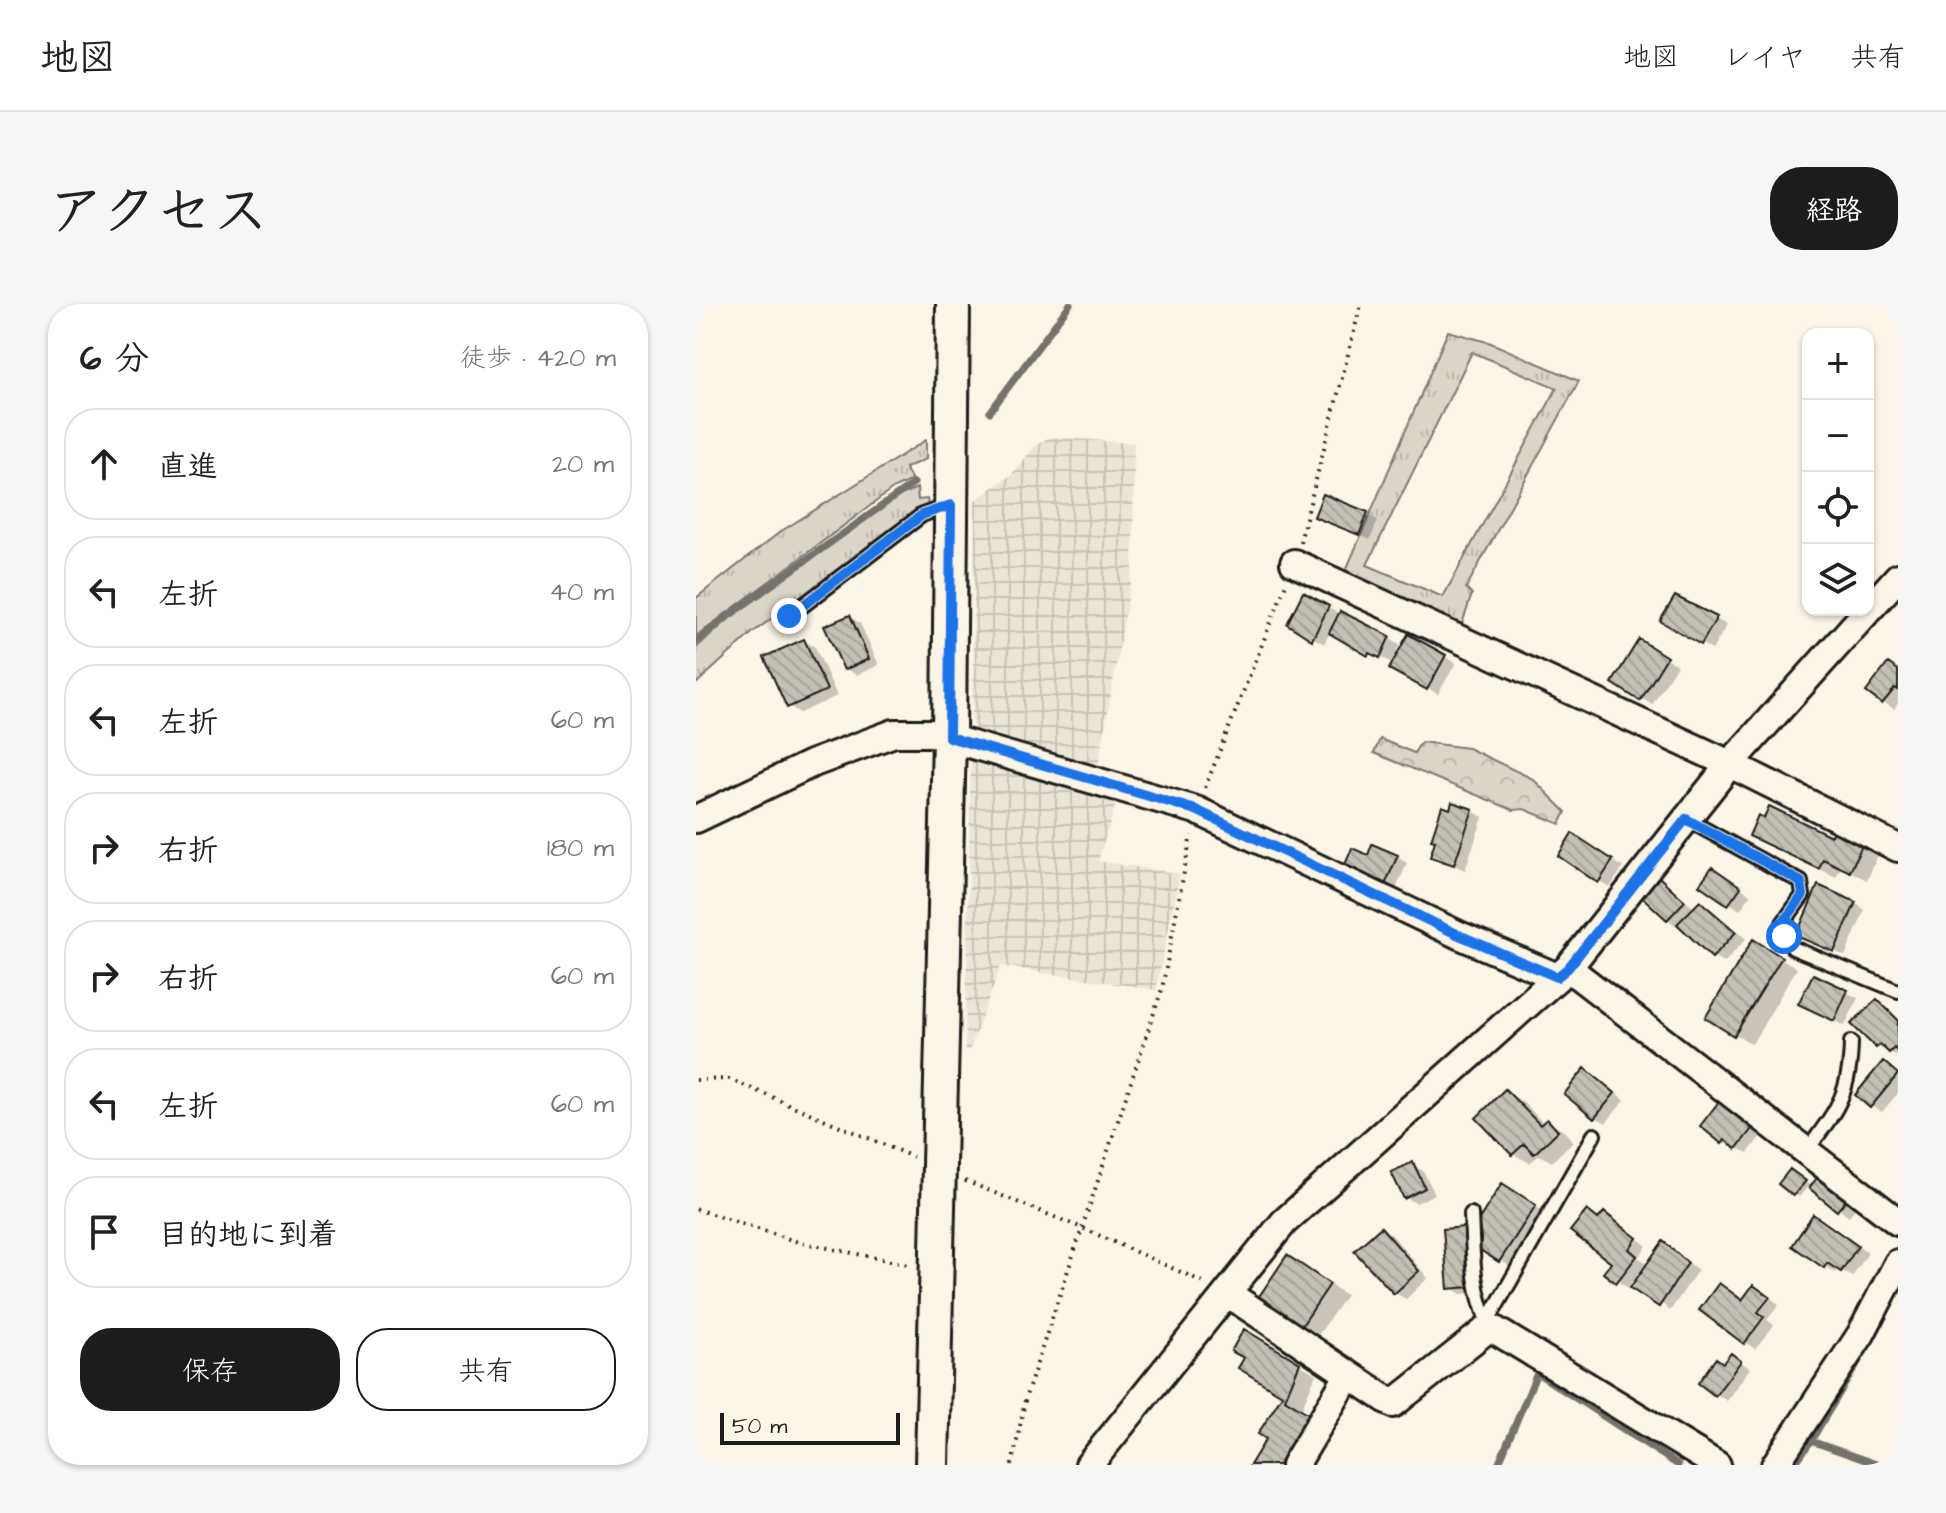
<!DOCTYPE html>
<html lang="ja">
<meta charset="utf-8">
<style>
:root{--surface:#fff;--page:#f6f6f6;--text:#222;--muted:#767676;--line:#e0e0e0;--accent:#1c1c1c}
body{margin:0;font-family:"Architects Daughter","Klee One",sans-serif;background:var(--page);color:var(--text)}
.controls{position:absolute;right:24px;top:24px;display:grid;overflow:hidden;border-radius:16px;box-shadow:0 2px 6px #0004}
.controls button{width:72px;height:72px;display:grid;place-items:center;padding:0;border:0;border-bottom:2px solid var(--line);background:var(--surface);color:var(--text);font:40px sans-serif}
.scale{position:absolute;left:24px;bottom:20px;width:180px;box-sizing:border-box;padding-left:8px;border:4px solid #1c1c1c;border-top:0;font-size:22px;line-height:28px;white-space:nowrap;color:#1c1c1c;-webkit-text-stroke:6px #fcf5e5;paint-order:stroke}
.stop{position:absolute;width:24px;height:24px;margin:-18px;border:6px solid #1a73e8;border-radius:50%;background:#fff}
.stop.end{background:#1a73e8;border-color:#fff;box-shadow:0 2px 8px #0008}
.list{margin:0;padding:0;list-style:none}
h2{display:flex;justify-content:space-between;align-items:center;height:104px;margin:0;padding:0 32px;font-size:34px}
h2 small{font-size:26px;font-weight:400;color:var(--muted)}
.list li{display:grid;grid-template-columns:52px 1fr auto;gap:24px;align-items:center;box-sizing:border-box;height:112px;margin:0 16px 16px;padding:0 16px;border:2px solid var(--line);border-radius:32px}
.list b{display:block;font-size:30px;white-space:nowrap}
.list em{font-size:26px;font-style:normal;color:var(--muted)}
.actions{display:flex;gap:16px;padding:24px 32px}
.actions a{flex:1;padding:18px 0;border:2px solid var(--accent);border-radius:32px;text-align:center;font-size:28px;color:var(--accent)}
.actions .main{background:var(--accent);color:#fff}
.icon{flex:none;width:44px;height:44px;fill:none;stroke:currentColor;stroke-width:2;stroke-linecap:round;stroke-linejoin:round}
.map{position:relative;flex:none;width:1202px;height:1161px;overflow:hidden;border-radius:32px}
header{display:flex;align-items:center;gap:48px;box-sizing:border-box;height:112px;padding:0 40px;background:var(--surface);border-bottom:2px solid var(--line)}
header strong{font-size:38px}
nav{display:flex;gap:44px;margin-inline-start:auto;font-size:28px}
.intro{display:flex;align-items:center;justify-content:space-between;box-sizing:border-box;height:192px;padding:0 48px}
h1{margin:0;font-size:56px}
.button{padding:20px 36px;border-radius:32px;background:var(--accent);color:#fff;font-size:28px;font-weight:700}
main{display:flex;gap:48px;padding:0 48px}
aside{flex:1;background:var(--surface);border-radius:32px;box-shadow:0 2px 6px #0004}
.map>svg:first-child{display:block}
.industrial{fill:url(#industrial-grid)}
.grass{fill:url(#grass-tufts);stroke:#7c7872;stroke-width:2;fill-rule:evenodd}
.forest{fill:url(#forest-crowns);stroke:#7c7872;stroke-width:2}
.shadow{fill:#0003}
.lines{fill:none;stroke-linecap:round;stroke-linejoin:round}
.stream{stroke:#75726c;stroke-width:7}
.building{fill:url(#building-back-hatch);stroke:#1c1c1c;stroke-width:2}
.service-casing{stroke:#1c1c1c;stroke-width:18}
.minor-casing{stroke:#1c1c1c;stroke-width:32}
.tertiary-casing{stroke:#1c1c1c;stroke-width:38}
.path{stroke:#1c1c1c;stroke-width:4;stroke-dasharray:2 6;stroke-linecap:butt}
.service{stroke:#fcf5e5;stroke-width:12}
.minor{stroke:#fcf5e5;stroke-width:26}
.tertiary{stroke:#fcf5e5;stroke-width:32}
.route{stroke:#1a73e8;stroke-width:10}
</style>
<header>
<strong>地図</strong>
<nav><a>地図</a><a>レイヤ</a><a>共有</a></nav>
</header>
<div class="intro"><h1>アクセス</h1><a class="button">経路</a></div>
<main>
<aside>
<h2>6 分<small>徒歩 · 420 m</small></h2>
<ul class="list">
<li><svg class="icon" aria-label="ahead" viewBox="0 0 24 24"><path d="M12 20V5M6 11l6-6 6 6"/></svg><div><b>直進</b></div><em>20 m</em></li>
<li><svg class="icon" aria-label="left" viewBox="0 0 24 24"><path d="M17 20v-9H6M10 6l-5 5 5 5"/></svg><div><b>左折</b></div><em>40 m</em></li>
<li><svg class="icon" aria-label="left" viewBox="0 0 24 24"><path d="M17 20v-9H6M10 6l-5 5 5 5"/></svg><div><b>左折</b></div><em>60 m</em></li>
<li><svg class="icon" aria-label="right" viewBox="0 0 24 24"><path d="M7 20v-9h11M14 6l5 5-5 5"/></svg><div><b>右折</b></div><em>180 m</em></li>
<li><svg class="icon" aria-label="right" viewBox="0 0 24 24"><path d="M7 20v-9h11M14 6l5 5-5 5"/></svg><div><b>右折</b></div><em>60 m</em></li>
<li><svg class="icon" aria-label="left" viewBox="0 0 24 24"><path d="M17 20v-9H6M10 6l-5 5 5 5"/></svg><div><b>左折</b></div><em>60 m</em></li>
<li><svg class="icon" aria-label="arrive" viewBox="0 0 24 24"><path d="M6 21V4h12l-3 4 3 4H6"/></svg><div><b>目的地に到着</b></div></li>
</ul>
<div class="actions"><a class="main">保存</a><a>共有</a></div>
</aside>
<div class="map">
<svg width="1202" height="1161" viewBox="0 0 1202 1161">
<defs>
<pattern id="industrial-grid" width="8" height="8" patternUnits="userSpaceOnUse" patternTransform="scale(2)"><rect width="8" height="8" fill="#ebe5d6"/><path d="M0 4h8M4 0v8" fill="none" stroke="#c9c4b7"/></pattern>
<pattern id="grass-tufts" width="24" height="20" patternUnits="userSpaceOnUse" patternTransform="scale(2)"><rect width="24" height="20" fill="#dbd5c8"/><path d="M3 7l-1-3M5 7V3M7 7l1-3M15 17l-1-3M17 17v-4M19 17l1-3" fill="none" stroke="#bbb6ab"/></pattern>
<pattern id="forest-crowns" width="20" height="18" patternUnits="userSpaceOnUse" patternTransform="scale(2)"><rect width="20" height="18" fill="#dbd5c8"/><path d="M2 6a3 3 0 1 1 6 0M12 15a3 3 0 1 1 6 0" fill="none" stroke="#bbb6ab"/></pattern>
<pattern id="building-back-hatch" width="6" height="6" patternUnits="userSpaceOnUse" patternTransform="scale(2)"><rect width="6" height="6" fill="#c4c0b3"/><path d="M-1 5l2 2M0 0l6 6M5-1l2 2" fill="none" stroke="#a8a499"/></pattern>
</defs>
<rect width="100%" height="100%" fill="#fcf5e5"/>
<filter id="ink" filterUnits="userSpaceOnUse"><feTurbulence type="fractalNoise" baseFrequency=".0125" numOctaves="2"/><feDisplacementMap in="SourceGraphic" scale="16" xChannelSelector="R" yChannelSelector="G"/><feConvolveMatrix kernelMatrix="1 2 1 2 8 2 1 2 1" color-interpolation-filters="sRGB"/></filter>
<g filter="url(#ink)">
<!-- industrial -->
<path class="industrial" d="M354 133 438 139 437 267 401 468 284 436 276 421 279 196 315 171 340 141Z
M275 452 422 493 402 557 484 570 460 686 305 662 274 745 269 746Z"/>
<!-- grass -->
<path class="grass" d="M752 27 795 39 883 77 770 284 776 290 764 326 648 271ZM776 48 861 84 747 293 671 261Z
M230 136V155L209 164 216 176 198 184 0 332V294L84 228Z
M221 184 222 196 231 195 232 201 56 329 0 380V344L33 315 203 192Z"/>
<!-- forest -->
<path class="forest" d="M684 435 718 449 725 438 772 444 837 475 870 508 864 520 828 505 817 506 678 449Z"/>
<!-- shadow -->
<path class="shadow" d="M628 193 682 216 674 236 621 212Z
M979 295 1031 321 1016 346 967 316Z
M632 304 704 340 698 353 701 355 713 332 760 359 742 390 696 364 698 360 685 353 684 356 634 328 628 340 593 319Z
M153 313 164 319 183 361 161 371 150 365Z
M108 337 119 343 141 392 104 409 93 402Z
M944 338 981 361 956 401 919 378Z
M1202 367V399L1198 405 1187 398Z
M776 507 787 513 769 566 737 552 741 537Z
M1136 534 1166 541 1182 551 1171 576 1145 563 1140 573 1072 541Z
M888 538 927 563 914 583 903 577Z
M701 553 711 559 700 585 661 569 673 554Z
M1027 571 1055 591 1044 606 1006 581Z
M964 576 999 605 1005 599 1015 605 1050 635 1028 659 1017 652 972 615Z
M1159 599 1169 606 1149 652 1114 637Z
M1058 638 1101 664 1056 740 1012 714Z
M1118 672 1162 694 1149 722 1115 706Z
M1181 698 1202 714V752L1181 743Z
M1187 759 1202 769V789L1186 808 1175 802Z
M890 766 929 796 910 819 899 813Z
M810 788 827 798 848 820 851 818 868 827 877 837 856 858 843 851 834 859 817 850Z
M1025 797 1068 828 1052 849 1027 838Z
M716 861 727 867 739 890 720 899 709 893Z
M1099 870 1116 883 1126 871 1163 899 1153 912 1113 881 1103 893 1085 880Z
M817 888 850 909 815 963 784 944Z
M904 916 919 917 951 942 942 953 953 961 968 940 1002 966 974 1007 939 975 932 984 910 969 918 959Z
M1128 919 1172 949 1156 973 1142 964 1139 969 1129 962Z
M685 925 696 931 732 974 710 995 699 989Z
M768 925 779 931 784 988 765 990 754 983Z
M608 963 650 991 623 1030 606 1021Z
M1024 981 1047 997 1069 989 1083 1001 1071 1016 1078 1021 1059 1045 1049 1038Z
M548 1028 620 1070 605 1106 557 1161 573 1134 588 1090 550 1054Z
M1035 1052 1054 1064 1031 1097 1020 1090Z"/>
<g class="lines">
<!-- stream -->
<path class="stream" d="M294 108 374 0
M0 338 27 315 218 179
M1115 1137 1173 1040
M802 1161 841 1069 982 1161
M1098 1161 1115 1137 1183 1161"/>
</g>
<!-- building -->
<path class="building" d="M627 190 672 208 663 231 618 213Z
M607 288 633 302 616 336 591 320Z
M979 292 1021 313 1005 341 964 317Z
M644 307 694 332 684 354 673 349 672 352 633 329Z
M154 311 173 355 148 366 128 322Z
M712 330 750 351 731 386 693 365Z
M108 335 131 386 91 404 68 353Z
M943 335 971 353 944 397 916 379Z
M1192 359 1202 366V386L1199 384 1186 400 1170 388Z
M756 498 777 505 758 561 734 553 739 537 735 536 746 502 754 505Z
M1073 502 1135 532 1137 525 1167 539 1154 568 1127 555 1123 565 1053 532 1062 511 1068 514Z
M876 529 917 556 902 579 862 552Z
M676 540 702 551 689 581 648 563 656 544 672 551Z
M1016 563 1045 583 1032 601 1003 581Z
M963 573 989 597 971 616 945 592Z
M1122 581 1160 598 1138 648 1100 632Z
M1004 597 1040 628 1016 654 981 620Z
M1057 635 1086 653 1038 732 1009 714Z
M1117 670 1152 686 1138 717 1102 700Z
M1181 695 1202 716 1201 747 1198 744 1193 749 1184 740 1180 744 1155 720Z
M1187 757 1202 770 1174 804 1159 791Z
M889 764 919 789 898 815 868 790Z
M809 785 844 821 851 815 862 827 838 850 828 840 816 851 780 814Z
M1025 795 1059 821 1040 845 1029 836 1026 840 1004 822Z
M717 858 729 884 708 895 695 868Z
M1094 865 1110 877 1097 892 1082 880Z
M1125 869 1153 892 1141 907 1113 884Z
M806 879 840 901 803 958 781 944 786 938 782 917Z
M891 906 902 915 908 908 941 934 933 945 941 952 920 979 907 969 915 959 874 927Z
M1117 910 1162 942 1145 968 1131 959 1128 964 1096 942Z
M685 923 723 967 698 990 658 947Z
M768 923 774 983 752 985 747 925Z
M967 937 992 959 963 1003 934 984Z
M591 951 634 980 605 1023 562 994Z
M1023 979 1046 996 1057 981 1074 993 1062 1008 1068 1013 1048 1040 1003 1006Z
M548 1025 604 1059 589 1095 618 1113 590 1161H554L570 1135 562 1130 586 1091 542 1064 548 1054 535 1047Z
M1035 1049 1045 1057 1019 1092 1002 1079 1020 1054 1027 1059Z"/>
<g class="lines">
<defs>
<path id="service" d="M93 312 226 211 252 202
M990 515 1105 578 1107 591 1087 619 1088 632 1097 644 1202 687
M1110 848C1140 806 1154 792 1155 738
M775 910C777 949 776 987 794 1023
M794 1023V1013L898 831"/>
<path id="minor" d="M598 259 1034 460 1202 544
M0 515 115 460 198 429H235L500 506 763 631 861 673
M872 664 1202 918
M531 989 697 1100 794 1023 1021 1161
M393 1161 588 918 872 664 1034 460 1202 273
M599 1161 652 1072
M1079 1161 1165 1030 1202 959"/>
<path id="tertiary" d="M236 1161 253 433 257 0"/>
</defs>
<!-- service casing -->
<use href="#service" class="service-casing"/>
<!-- minor casing -->
<use href="#minor" class="minor-casing"/>
<!-- tertiary casing -->
<use href="#tertiary" class="tertiary-casing"/>
<!-- path -->
<path class="path" d="M604 238 665 0
M509 484 590 280
M0 776 33 775 217 853
M269 877 391 926 507 978
M0 905 99 937 214 961
M316 1161 330 1092 466 685 495 531"/>
<!-- service -->
<use href="#service" class="service"/>
<!-- minor -->
<use href="#minor" class="minor"/>
<!-- tertiary -->
<use href="#tertiary" class="tertiary"/>
</g>
</g>
<g class="lines" filter="url(#ink)">
<!-- route -->
<path class="route" d="M93 312 226 211 255 201 253 433 500 506 763 631 861 673 872 664 990 515 1105 578 1107 591 1087 619 1088 632"/>
</g>
</svg>
<div class="controls">
<button>+</button>
<button>−</button>
<button><svg class="icon" aria-label="locate" viewBox="0 0 24 24"><circle cx="12" cy="12" r="6"/><path d="M12 2v4M12 18v4M2 12h4M18 12h4"/></svg></button>
<button><svg class="icon" aria-label="layers" viewBox="0 0 24 24"><path d="M12 4l9 5-9 5-9-5zM3 14l9 5 9-5"/></svg></button>
</div>
<div class="scale">50 m</div>
<div class="stop" style="left:1088px;top:632px"></div>
<div class="stop end" style="left:93px;top:312px"></div>
</div>
</main>
